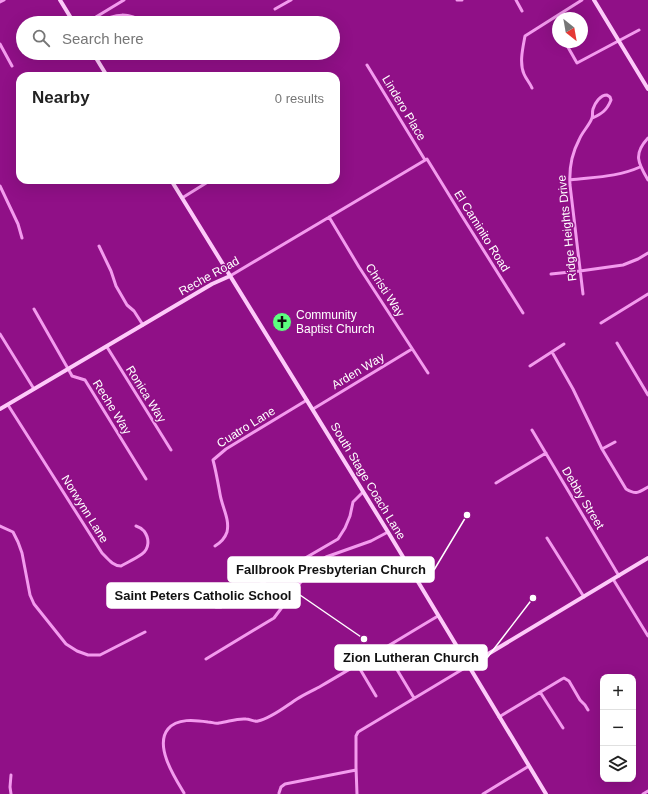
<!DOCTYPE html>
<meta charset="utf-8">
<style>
:root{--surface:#fff;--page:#f2f2f2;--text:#222;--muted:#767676;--line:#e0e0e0}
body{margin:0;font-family:Helvetica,sans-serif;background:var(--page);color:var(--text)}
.controls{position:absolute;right:12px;bottom:12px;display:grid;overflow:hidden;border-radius:8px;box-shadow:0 4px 16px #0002}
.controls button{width:36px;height:36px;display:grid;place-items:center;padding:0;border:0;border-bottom:1px solid var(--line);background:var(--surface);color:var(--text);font:20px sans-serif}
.compass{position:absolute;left:552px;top:12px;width:36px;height:36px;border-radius:50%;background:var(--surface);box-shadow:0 4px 16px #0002;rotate:149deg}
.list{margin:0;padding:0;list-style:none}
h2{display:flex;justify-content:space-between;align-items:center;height:52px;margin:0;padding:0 16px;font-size:17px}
h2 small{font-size:13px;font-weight:400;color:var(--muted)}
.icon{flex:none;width:22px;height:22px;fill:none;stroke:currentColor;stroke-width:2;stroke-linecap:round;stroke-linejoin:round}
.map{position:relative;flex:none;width:648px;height:794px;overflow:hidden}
.search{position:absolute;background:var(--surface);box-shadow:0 4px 16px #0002;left:16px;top:16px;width:324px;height:44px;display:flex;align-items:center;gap:10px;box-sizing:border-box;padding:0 14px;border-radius:22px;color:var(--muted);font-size:15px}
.panel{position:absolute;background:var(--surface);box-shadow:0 4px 16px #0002;left:16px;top:72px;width:324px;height:112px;border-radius:12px}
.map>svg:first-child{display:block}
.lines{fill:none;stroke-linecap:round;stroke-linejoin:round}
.street{stroke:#f39bee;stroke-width:3}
.secondary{stroke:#fdcaf9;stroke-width:4}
.labels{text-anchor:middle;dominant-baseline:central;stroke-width:3;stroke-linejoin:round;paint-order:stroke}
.street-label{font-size:12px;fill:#fff;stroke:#901087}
.poi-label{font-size:12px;fill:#fff;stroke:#901087;text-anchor:start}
.leader{fill:none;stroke:#fff;stroke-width:1.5}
.callout-dot{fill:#fff;stroke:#901087;stroke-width:1.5}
.callout{fill:#fff;stroke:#fff;stroke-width:1.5}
.callout-label{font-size:13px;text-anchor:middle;font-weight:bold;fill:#111}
</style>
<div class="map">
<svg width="648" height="794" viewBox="0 0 648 794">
<rect width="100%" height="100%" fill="#901087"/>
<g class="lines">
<!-- street -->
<path class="street" d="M457 0H462
M516 0 522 11
M0 2 4 0
M275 9 291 0
M86 23 124 0
M98 23C116 13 128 12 145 23
M565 42 577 63 639 30
M0 44 12 66
M367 65 425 160
M532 88C530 83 526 79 524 74 519 63 523 47 525 36L582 0
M648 138C633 154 638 163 648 180
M570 180C594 177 618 177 640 167
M0 186 18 224 22 238
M182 198 211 180
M329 217 359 267 428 373
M99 246 111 271 116 286 127 305 134 311 143 325
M551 274 580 271 623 265 638 259 648 253
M230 276 427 159 462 216 523 313
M583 294 570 185C569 169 572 153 579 140 582 132 589 126 592 118 593 116 592 112 593 109 595 103 600 95 607 95L610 97 611 100C607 110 602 114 592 118
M34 309 71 374 72 376 85 380 146 479
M601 323 648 294
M0 334 34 389
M617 343 648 395
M107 347 171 450
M552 352 573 389 602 449 626 489C636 495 638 493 648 487
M530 366 564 344
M8 405 102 553C108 559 113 566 121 566 128 562 135 559 142 554 149 549 150 539 144 531 142 529 139 527 136 526
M313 409 412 349
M532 430 619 576
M602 449 615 442
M496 483 546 453
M0 526 13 532 18 542 22 553 30 595 34 604 66 644 77 651 88 655H100L145 632
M547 538 584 597
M215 546C220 543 225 538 227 532 230 519 222 507 220 494 218 483 216 471 213 460L226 449 307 400
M613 579 648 636
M216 607H221L338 539 345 528 350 516 353 502 363 492
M384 648 414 698
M206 659 274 618 292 594 308 572 317 562 326 557 371 541 388 532
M357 664 376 696
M540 692 563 728
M499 717 562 679 564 678 569 681 580 700 585 705 588 710
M184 793C175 778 154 746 168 729 177 718 195 720 208 722 212 722 215 724 219 723 228 722 237 718 246 719 250 719 254 722 258 721 272 718 286 706 297 699 305 694 314 690 321 686 361 663 399 639 438 616
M279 793 281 787 285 784 356 770
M11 794 10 787 11 775
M357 794 356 767V736L358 732 468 666
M483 794 529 766
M643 794 648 791"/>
<!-- secondary -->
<path class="secondary" d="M60 0 74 23
M594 0 648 89
M93 53 107 76
M171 180 388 532 546 794
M0 409 212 284 230 276
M468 666 648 558"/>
</g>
<!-- icons -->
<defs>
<symbol id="church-disc" viewBox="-11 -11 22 22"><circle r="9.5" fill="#5cff7f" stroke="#901087"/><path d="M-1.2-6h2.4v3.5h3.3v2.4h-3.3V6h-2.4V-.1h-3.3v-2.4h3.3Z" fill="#111"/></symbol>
</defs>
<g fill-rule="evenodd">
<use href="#church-disc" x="271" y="311" width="22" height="22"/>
</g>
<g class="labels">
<!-- street labels -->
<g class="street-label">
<text transform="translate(404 108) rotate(59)">Lindero Place</text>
<text transform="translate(567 228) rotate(-96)">Ridge Heights Drive</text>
<text transform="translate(482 231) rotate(58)">El Caminito Road</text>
<text transform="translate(209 276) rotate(-29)">Reche Road</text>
<text transform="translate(385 290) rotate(57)">Christi Way</text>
<text transform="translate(358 371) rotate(-31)">Arden Way</text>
<text transform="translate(146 394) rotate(58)">Ronica Way</text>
<text transform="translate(112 407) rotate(58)">Reche Way</text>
<text transform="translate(246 427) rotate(-32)">Cuatro Lane</text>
<text transform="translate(368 481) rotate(59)">South Stage Coach Lane</text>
<text transform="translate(583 498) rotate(59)">Debby Street</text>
<text transform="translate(85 509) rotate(58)">Norwynn Lane</text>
</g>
<!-- poi labels -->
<g class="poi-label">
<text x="296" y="315">Community<tspan x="296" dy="14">Baptist Church</tspan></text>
</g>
</g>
<!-- callouts -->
<path class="leader" d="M467 515L434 570M364 639L300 595M533 598L487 658"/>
<g class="callout-dot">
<circle cx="467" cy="515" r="4"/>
<circle cx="364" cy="639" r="4"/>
<circle cx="533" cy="598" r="4"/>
</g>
<g class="callout">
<rect x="228" y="557" width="206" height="25" rx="4"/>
<rect x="107" y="583" width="193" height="25" rx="4"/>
<rect x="335" y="645" width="152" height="25" rx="4"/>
</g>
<g class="callout-label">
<text x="331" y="574">Fallbrook Presbyterian Church</text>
<text x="203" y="600">Saint Peters Catholic School</text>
<text x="411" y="662">Zion Lutheran Church</text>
</g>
</svg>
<div class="controls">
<button>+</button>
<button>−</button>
<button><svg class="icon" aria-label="layers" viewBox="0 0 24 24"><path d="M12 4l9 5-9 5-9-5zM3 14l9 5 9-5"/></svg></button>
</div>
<svg class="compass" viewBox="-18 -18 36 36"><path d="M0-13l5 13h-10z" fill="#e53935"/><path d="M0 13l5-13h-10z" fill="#767676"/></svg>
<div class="search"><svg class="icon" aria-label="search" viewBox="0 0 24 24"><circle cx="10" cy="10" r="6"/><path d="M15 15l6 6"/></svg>Search here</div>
<section class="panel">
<h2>Nearby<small>0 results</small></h2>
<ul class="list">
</ul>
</section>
</div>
